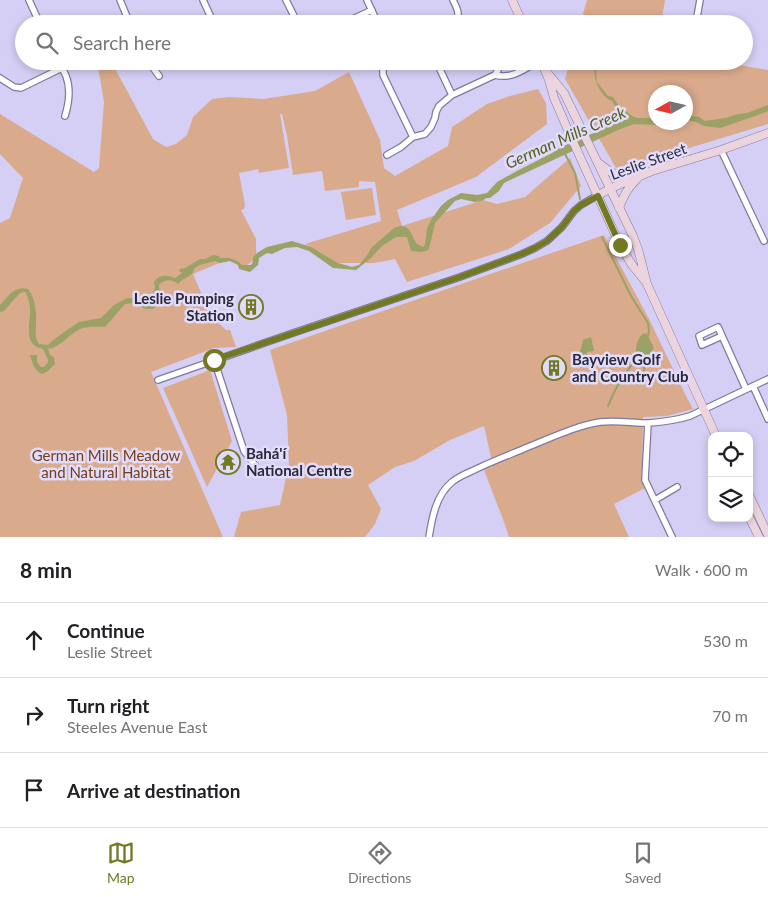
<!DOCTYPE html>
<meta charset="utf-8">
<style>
:root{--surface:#fff;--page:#f6f6f6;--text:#202124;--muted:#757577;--line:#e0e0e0;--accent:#727922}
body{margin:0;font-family:Lato,sans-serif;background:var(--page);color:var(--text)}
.controls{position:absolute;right:15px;bottom:15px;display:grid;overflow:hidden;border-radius:10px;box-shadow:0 2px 8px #0003}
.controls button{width:45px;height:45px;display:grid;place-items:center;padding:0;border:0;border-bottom:1px solid var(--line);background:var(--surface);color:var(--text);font:25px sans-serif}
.compass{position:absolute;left:648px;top:85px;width:45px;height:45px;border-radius:50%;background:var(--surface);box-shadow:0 2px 8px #0003;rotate:262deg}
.stop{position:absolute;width:15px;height:15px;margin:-11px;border:4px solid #727922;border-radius:50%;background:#fff}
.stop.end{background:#727922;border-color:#fff;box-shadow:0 1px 5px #0008}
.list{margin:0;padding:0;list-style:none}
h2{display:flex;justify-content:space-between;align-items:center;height:65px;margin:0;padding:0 20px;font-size:21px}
h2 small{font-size:16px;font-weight:400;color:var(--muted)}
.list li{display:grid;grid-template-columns:32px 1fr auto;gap:15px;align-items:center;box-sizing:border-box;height:75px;padding:0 20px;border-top:1px solid var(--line)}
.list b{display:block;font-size:19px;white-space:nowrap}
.list p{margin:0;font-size:16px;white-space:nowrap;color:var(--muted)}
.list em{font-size:16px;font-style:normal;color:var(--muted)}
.icon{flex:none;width:28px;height:28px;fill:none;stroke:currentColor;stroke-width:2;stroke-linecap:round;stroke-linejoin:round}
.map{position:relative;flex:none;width:768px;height:537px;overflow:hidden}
.search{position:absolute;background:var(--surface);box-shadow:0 2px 8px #0003;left:15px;right:15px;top:15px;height:55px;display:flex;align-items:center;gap:12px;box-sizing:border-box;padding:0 18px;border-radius:28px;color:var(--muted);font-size:19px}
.sheet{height:290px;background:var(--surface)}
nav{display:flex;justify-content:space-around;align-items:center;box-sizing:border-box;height:70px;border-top:1px solid var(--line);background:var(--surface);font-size:14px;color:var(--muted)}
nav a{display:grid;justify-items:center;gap:2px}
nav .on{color:var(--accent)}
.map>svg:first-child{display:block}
.green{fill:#daaa8c;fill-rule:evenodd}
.water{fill:#9ca265}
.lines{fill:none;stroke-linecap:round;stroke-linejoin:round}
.stream{stroke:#9ca265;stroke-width:2}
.minor-casing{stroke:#817a9e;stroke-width:8}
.secondary-casing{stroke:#817a9e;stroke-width:9}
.minor{stroke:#fff;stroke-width:5.5}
.secondary{stroke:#ecd4de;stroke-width:8}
.route{stroke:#727922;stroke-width:6}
.labels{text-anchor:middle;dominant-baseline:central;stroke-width:5;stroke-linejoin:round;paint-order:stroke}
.street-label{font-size:15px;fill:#2b2837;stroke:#e1dcfc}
.poi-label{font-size:15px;font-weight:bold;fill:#2b2837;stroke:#e1dcfc;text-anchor:start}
.park-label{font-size:15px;fill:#733e16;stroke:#e1dcfc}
.water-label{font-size:16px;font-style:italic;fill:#585d17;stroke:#e1dcfc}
</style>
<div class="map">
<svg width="768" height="537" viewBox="0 0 768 537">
<rect width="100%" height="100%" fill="#d5cef5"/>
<!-- green -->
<path class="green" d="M587 0H665L662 17 663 24H580Z
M97 61H111L153 139 166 147 176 144 187 135 193 117 212 99 229 97 264 99 315 91 349 72 380 140 384 168 395 176 448 146 452 127 487 104 510 96 538 89 546 103 547 124 476 177 397 210 402 226 483 200 497 204 525 197 570 158 581 186 550 223 509 249 407 282 395 259 374 263H338L305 244 381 221 375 182 359 181V187L325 191 322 171 293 175 287 136 282 114H280L289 168 259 173 258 169 239 173 245 205 244 209 241 210 256 239V259L244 267 229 259 193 274 211 316 226 330H230L236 347 214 348 151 372 223 537H0V223L10 218 23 178 0 154V114L94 172 99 168 104 102Z
M570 61H715L768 70V124L689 148 616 168 565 79ZM656 92H686V122H656Z
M372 188 376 215 346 220 341 192Z
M604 235 649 319 685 394 693 409 667 416 643 417 642 479 645 488 614 504 629 537H509L504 522 484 470 493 466 484 426 450 440 414 461 395 467 368 485 381 509 375 524 365 537H234L241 512 280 505 289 464 287 415 270 350Z
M210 370 232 441 207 487 163 388Z"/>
<!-- water -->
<path class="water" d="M595 61H599L596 70 597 82 608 96 613 97 619 106 632 116 637 118H655L656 122 670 123 659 125 634 124 618 130 508 181 504 183 499 191 490 198H487L481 201 475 202 461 199 455 201 435 223 429 249C424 253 417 252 411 251L407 237H396L382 246 371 258 356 270 333 268 309 251 297 247 285 248 272 254 267 253 259 258 258 265 250 272 239 269 238 265 230 261 220 263 215 261 200 265 195 268 192 274 181 281 178 284C172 279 165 279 159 285 160 294 161 302 153 309H145L135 303 125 304 105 327C98 327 88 326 80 329 69 334 61 347 48 349L50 355 54 357 55 364 48 371 42 374C33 370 33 363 30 355H37V362L41 367H44L48 362V360L43 349C22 345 31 324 30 309 30 304 28 298 26 293L24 292 20 293 4 311 0 312V305C8 296 15 285 28 289 35 297 37 313 36 324 36 333 34 336 39 344L48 345 52 341 64 332 79 322 101 318 114 305 127 298 151 299 155 287 154 282C160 274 166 275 175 278L182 273 179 271 180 269 185 268 200 259H205L213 255 219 256 220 258C229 258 236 258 242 265H251L253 262V257L257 253 267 247 292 241 311 247 338 263 352 267 359 265 368 254 371 248 394 228C410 221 410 234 417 244L423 247 425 244 427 229 431 220 441 206 448 200 461 193 477 195 487 193 497 182 515 172 552 153 563 146 627 119 617 109 612 101C598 95 592 76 595 61Z
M768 105V111L758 115 720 128 704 126 696 122 686 120V115L699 117 705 121 725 118 738 114 747 113Z
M644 333 647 334 654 348C649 355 645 360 636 360 636 351 635 339 644 333Z
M591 337 594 351 587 352 585 366 577 364 583 340Z"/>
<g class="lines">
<!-- stream -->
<path class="stream" d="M565 154 575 173 580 199
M602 237 631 296 648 323 649 331 648 336
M645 358 644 367 645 382
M608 406C616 387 622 376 636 360"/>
<defs>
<path id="minor" d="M29 0 40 24
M120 0 130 24
M203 0 214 24
M286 0 298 24
M367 0 378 24
M697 17 700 0
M342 24 372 10
M451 24C462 15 458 11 453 0
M58 61C61 66 64 71 66 76 71 89 69 103 65 116
M148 61 159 76
M387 61 383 67V75L413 137
M436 61 452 95
M495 61 498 70 495 75
M0 78 14 87 21 88 62 68
M721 150 764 241
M387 155 401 147 413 137 425 134 431 127 435 118 436 112 439 106 452 95 495 75C514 80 525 67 541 61
M722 336 702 345 699 336 718 327 746 389
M214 360 244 451 255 465
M158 380 296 332 460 277 522 254 535 248 547 241 562 227 574 211 581 205 598 195
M753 386 768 419
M648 423 645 480 672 537
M655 500 677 487
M429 537C432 518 436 495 452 482 458 477 465 474 472 471 490 462 509 455 528 447 551 438 575 426 600 422 617 420 632 423 649 423 663 422 677 420 690 416L768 379"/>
<path id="secondary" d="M512 0 523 24
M541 61 549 80 554 98 571 137 620 245 632 265 646 282
M546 71 564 93 633 236 638 249 647 284 716 436
M600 164C615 177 619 175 638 176
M598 195 618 185 652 171 721 150 768 133
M619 208C624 195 627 189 637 179
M749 495 768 535
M749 517 759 537"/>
</defs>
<!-- minor casing -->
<use href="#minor" class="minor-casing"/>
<!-- secondary casing -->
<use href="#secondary" class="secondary-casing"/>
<!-- minor -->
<use href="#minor" class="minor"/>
<!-- secondary -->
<use href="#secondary" class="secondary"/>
</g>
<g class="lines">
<!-- route -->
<path class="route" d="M214 360 460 277 522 254 535 248 547 241 562 227 574 211 581 205 598 196 620 245"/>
</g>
<!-- icons -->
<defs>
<symbol id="building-ring" viewBox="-11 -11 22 22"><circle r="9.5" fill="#e1dcfc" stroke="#727922" stroke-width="1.5"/><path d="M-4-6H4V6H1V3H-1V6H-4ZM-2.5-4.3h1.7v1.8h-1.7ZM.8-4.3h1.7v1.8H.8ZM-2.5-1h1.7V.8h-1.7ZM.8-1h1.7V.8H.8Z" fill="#727922"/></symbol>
<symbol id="temple-ring" viewBox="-11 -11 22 22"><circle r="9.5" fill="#e1dcfc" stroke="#727922" stroke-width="1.5"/><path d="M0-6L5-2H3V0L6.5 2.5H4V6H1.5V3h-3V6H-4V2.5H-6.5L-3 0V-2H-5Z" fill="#727922"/></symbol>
</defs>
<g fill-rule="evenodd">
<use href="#building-ring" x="237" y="293" width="28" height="28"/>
<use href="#building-ring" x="540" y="354" width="28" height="28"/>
<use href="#temple-ring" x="214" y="448" width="28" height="28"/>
</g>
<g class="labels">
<!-- street labels -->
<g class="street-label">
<text transform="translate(648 161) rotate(-20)">Leslie Street</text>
</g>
<!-- poi labels -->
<g class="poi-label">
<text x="234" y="298" text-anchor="end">Leslie Pumping<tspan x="234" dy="17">Station</tspan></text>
<text x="572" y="359">Bayview Golf<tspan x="572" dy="17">and Country Club</tspan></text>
<text x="246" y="453">Bahá'í<tspan x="246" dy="17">National Centre</tspan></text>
</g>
<!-- park labels -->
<g class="park-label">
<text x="106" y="455">German Mills Meadow<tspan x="106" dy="17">and Natural Habitat</tspan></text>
</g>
<!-- water labels -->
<g class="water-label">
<text transform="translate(565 137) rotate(-24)">German Mills Creek</text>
</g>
</g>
</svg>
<div class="controls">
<button><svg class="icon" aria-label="locate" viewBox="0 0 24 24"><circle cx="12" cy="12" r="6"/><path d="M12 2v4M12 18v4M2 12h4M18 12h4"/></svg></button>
<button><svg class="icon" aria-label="layers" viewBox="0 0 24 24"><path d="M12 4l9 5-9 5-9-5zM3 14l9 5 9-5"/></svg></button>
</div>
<svg class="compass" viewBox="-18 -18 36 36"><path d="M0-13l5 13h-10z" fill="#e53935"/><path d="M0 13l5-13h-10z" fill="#757577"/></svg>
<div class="stop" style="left:214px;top:360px"></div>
<div class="stop end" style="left:620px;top:245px"></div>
<div class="search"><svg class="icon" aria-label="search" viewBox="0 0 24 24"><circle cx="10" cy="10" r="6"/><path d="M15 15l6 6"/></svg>Search here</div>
</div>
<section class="sheet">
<h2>8 min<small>Walk · 600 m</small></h2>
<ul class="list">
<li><svg class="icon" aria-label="ahead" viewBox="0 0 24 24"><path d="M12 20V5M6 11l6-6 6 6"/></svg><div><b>Continue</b><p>Leslie Street</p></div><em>530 m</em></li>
<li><svg class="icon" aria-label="right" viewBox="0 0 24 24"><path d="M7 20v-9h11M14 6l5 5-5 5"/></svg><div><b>Turn right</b><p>Steeles Avenue East</p></div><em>70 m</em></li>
<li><svg class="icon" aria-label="arrive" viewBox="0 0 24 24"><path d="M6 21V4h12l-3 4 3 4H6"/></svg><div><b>Arrive at destination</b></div></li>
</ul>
</section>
<nav>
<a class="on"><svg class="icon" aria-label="map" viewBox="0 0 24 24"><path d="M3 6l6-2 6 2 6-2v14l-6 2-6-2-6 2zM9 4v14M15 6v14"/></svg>Map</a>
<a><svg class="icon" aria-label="directions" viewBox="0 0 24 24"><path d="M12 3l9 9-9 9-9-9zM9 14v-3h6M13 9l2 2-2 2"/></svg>Directions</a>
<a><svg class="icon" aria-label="saved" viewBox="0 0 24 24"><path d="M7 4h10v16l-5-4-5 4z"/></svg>Saved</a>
</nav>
